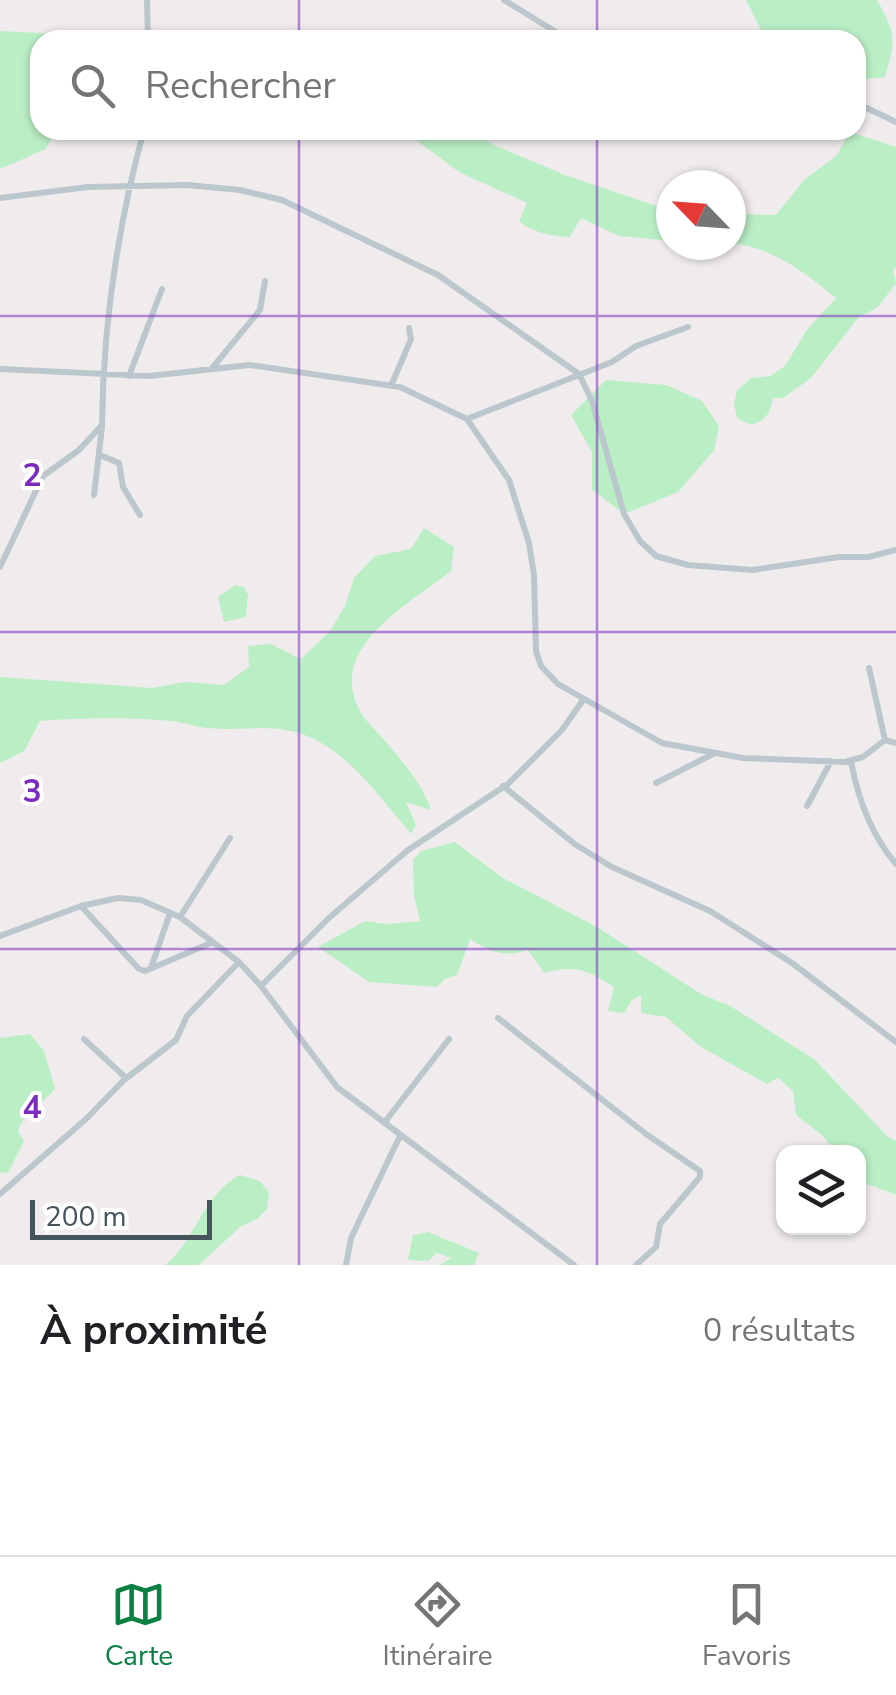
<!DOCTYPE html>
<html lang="fr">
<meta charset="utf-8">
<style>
:root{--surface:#fff;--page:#f2f2f2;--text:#202124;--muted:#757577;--line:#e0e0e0;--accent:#0b8043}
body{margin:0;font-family:"Nunito Sans",sans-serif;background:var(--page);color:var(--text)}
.controls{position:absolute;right:30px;bottom:30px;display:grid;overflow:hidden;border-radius:20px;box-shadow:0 2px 8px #0004}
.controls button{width:90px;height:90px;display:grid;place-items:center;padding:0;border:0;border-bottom:2px solid var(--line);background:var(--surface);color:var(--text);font:50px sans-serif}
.compass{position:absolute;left:656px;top:170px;width:90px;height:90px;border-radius:50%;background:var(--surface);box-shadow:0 2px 8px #0004;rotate:295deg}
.scale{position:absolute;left:30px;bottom:25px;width:182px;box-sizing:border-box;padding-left:10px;border:5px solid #45545a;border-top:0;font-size:28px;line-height:35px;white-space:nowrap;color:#45545a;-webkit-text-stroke:8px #fff;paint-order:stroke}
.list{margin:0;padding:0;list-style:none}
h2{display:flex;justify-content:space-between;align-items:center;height:130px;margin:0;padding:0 40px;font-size:42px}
h2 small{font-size:32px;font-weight:400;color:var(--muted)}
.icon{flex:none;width:55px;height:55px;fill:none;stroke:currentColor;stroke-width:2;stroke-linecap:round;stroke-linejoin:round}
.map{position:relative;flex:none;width:896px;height:1265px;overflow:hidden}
.search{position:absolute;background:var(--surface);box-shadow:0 2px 8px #0004;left:30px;right:30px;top:30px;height:110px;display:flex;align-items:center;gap:25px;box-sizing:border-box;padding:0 35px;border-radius:30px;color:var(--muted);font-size:38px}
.sheet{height:290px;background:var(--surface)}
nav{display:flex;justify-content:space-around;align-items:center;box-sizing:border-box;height:140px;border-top:2px solid var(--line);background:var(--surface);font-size:28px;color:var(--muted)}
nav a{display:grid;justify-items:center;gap:5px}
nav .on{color:var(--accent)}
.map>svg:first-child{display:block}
.green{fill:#baeec5}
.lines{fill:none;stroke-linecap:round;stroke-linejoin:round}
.minor{stroke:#bbc7cc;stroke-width:6}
.grid{fill:none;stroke:#7b2cbf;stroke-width:2.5;stroke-opacity:0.55}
.grid-label{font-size:32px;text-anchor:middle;font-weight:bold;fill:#7b2cbf;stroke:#fff;stroke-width:8;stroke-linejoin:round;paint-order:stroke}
</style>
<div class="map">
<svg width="896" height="1265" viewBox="0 0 896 1265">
<rect width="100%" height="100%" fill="#f0eced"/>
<!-- green -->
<path class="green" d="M746 0H877C896 34 896 39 885 77L856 80V40H766Z
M0 31 157 39 209 33H267L266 40H40V130H56L46 149 0 169Z
M395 130H469L494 145 565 175 671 211V241L619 236 581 218 570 237C553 236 532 233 519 221L527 203 459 172 408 134Z
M850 132 896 147V266L893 271 896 283 878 307 858 318 811 378 783 398H773C770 414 766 420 751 425L737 418 734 404 737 390 751 378 770 376 785 366 806 331 836 298C804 272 772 247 731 243V214L776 215 804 180 837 155Z
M606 380 666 385 702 401 719 426 714 450 678 492 624 514 592 490V452L571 415Z
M424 528 454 547 451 571C411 603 325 647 360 711 365 721 377 731 384 740 403 762 422 783 431 810L406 802 416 825 411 834C381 799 351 754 307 736 274 722 242 732 208 728 195 727 183 722 171 721 127 717 84 718 40 721L24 751 0 763V677L152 688 185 682 224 685 249 667 248 646 271 644 301 659 330 631 345 606 354 578 375 556 411 549Z
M235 585 244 587 248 595 246 617 224 622 218 597Z
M455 842 503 878 597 927 701 994 730 1006 814 1059 889 1138 896 1141V1195L865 1183 859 1176 858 1152H836L823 1136 796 1115 793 1091 778 1078 767 1084 701 1047 666 1017 641 1013V995L632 1000 624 1013 608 1011 614 987C586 969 576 965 544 973L528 950C504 958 490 952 470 939L457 975 445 979 437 987 369 982 318 947 365 921 386 924 420 921 414 895 413 860 421 851Z
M30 1034 44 1051 55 1089C43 1103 23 1114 18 1131L24 1141 8 1173 0 1172V1038Z
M240 1175 260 1181 269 1193 267 1209 257 1219 240 1227 199 1265H165C197 1239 202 1195 240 1175Z
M428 1232 479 1253 474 1265H440L451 1258 437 1253 428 1261 408 1260 413 1235Z"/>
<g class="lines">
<!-- minor -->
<path class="minor" d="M147 0 148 40
M504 0 569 40
M856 107 867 108 896 122
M0 198 88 187 187 185 240 190 282 200 438 275 579 374 592 401 624 514 640 541 656 556 688 565 752 570 839 557H868L896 550
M213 367 260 310 265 281
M0 369 149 376 250 365 400 387 467 419 509 480 529 543 534 575 536 651 541 666 558 684 662 743 743 758 845 762 863 757 885 740 896 743
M129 376 162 289
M391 386 411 339 409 328
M467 419 612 362 636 346 688 327
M100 455 119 463 123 487 140 515
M94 495 102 427
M0 567 43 476 79 450 102 425C103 326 118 225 144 130
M869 668 885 740
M851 761C858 799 871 835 896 864
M656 783 713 754
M503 786 576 845 612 867 710 911 792 963 896 1042
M807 806 831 761
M81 906 139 969 145 971 213 942
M180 917 230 838
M0 936 81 906 118 898 141 900 180 917 239 962 261 986 337 1087 574 1265
M151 968 170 913
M261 986 330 917 408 850 508 784 562 730 583 700
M498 1018 646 1134 700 1171V1177L660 1224 656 1247 636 1265
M84 1039 126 1078
M384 1123 449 1039
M0 1194 86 1119 124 1080 176 1040 187 1016 239 962
M346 1265 351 1238 400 1136"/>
</g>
<!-- grid -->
<path class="grid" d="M299 0V40M597 0V40M299 130V1265M597 130V1265M0 316H896M0 632H896M0 949H896"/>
<g class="grid-label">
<text x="32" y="486">2</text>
<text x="32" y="802">3</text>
<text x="32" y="1118">4</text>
</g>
</svg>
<div class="controls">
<button><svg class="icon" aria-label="layers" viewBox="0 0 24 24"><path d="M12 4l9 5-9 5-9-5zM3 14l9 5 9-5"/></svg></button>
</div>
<svg class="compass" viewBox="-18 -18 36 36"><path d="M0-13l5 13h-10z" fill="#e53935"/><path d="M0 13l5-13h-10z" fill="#757577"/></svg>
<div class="scale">200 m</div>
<div class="search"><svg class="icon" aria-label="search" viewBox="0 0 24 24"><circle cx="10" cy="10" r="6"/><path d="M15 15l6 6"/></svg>Rechercher</div>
</div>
<section class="sheet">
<h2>À proximité<small>0 résultats</small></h2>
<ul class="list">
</ul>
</section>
<nav>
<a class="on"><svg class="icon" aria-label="map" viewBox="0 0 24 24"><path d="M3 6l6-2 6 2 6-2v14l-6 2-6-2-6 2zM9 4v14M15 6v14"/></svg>Carte</a>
<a><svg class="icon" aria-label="directions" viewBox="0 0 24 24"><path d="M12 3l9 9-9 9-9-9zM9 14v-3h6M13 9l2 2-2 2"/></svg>Itinéraire</a>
<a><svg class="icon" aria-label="saved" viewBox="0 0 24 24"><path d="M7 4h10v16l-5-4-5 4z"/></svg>Favoris</a>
</nav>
